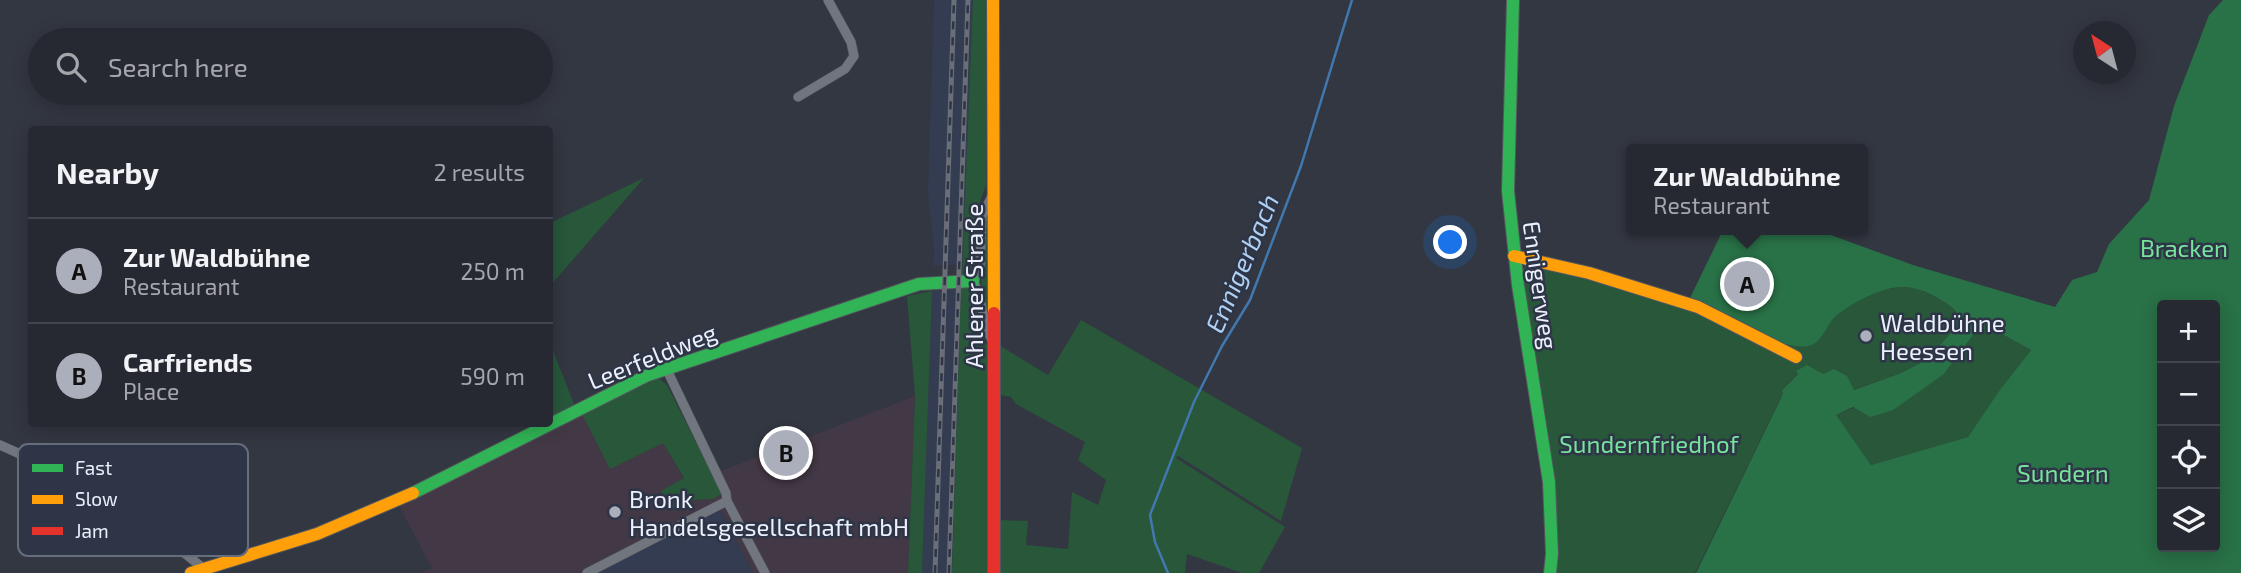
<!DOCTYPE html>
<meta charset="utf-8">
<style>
:root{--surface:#262931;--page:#2e3139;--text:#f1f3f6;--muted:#a4a6ab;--line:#42454d;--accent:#abafbb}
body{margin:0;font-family:"Exo 2",sans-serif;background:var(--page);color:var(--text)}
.controls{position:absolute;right:21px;bottom:21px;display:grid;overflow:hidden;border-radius:7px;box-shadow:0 4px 18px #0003}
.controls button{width:63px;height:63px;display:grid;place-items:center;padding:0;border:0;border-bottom:2px solid var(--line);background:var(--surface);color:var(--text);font:35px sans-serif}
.compass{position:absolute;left:2073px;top:21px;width:63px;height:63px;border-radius:50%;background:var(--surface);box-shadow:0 4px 18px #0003;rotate:324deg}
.you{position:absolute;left:1451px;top:243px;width:24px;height:24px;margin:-18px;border:5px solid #fff;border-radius:50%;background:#1a73e8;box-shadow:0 0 0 10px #1a73e833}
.badge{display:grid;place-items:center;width:46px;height:46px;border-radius:50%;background:var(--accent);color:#111;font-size:23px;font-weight:700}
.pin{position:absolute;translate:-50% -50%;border:4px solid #fff;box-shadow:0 2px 7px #0006}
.popup{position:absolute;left:1626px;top:144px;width:242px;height:91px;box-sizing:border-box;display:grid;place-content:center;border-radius:7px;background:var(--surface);filter:drop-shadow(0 2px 5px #0005);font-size:23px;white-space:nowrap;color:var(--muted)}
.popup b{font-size:26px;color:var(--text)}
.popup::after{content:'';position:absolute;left:50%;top:100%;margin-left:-14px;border:14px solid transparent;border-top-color:var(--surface)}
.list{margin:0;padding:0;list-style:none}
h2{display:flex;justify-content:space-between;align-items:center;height:91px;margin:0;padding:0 28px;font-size:30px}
h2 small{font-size:23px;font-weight:400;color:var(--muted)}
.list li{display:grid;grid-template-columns:46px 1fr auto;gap:21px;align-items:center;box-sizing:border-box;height:105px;padding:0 28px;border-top:2px solid var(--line)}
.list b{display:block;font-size:26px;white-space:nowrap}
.list p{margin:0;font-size:23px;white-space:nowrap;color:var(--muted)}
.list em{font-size:23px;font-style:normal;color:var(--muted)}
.icon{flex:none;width:38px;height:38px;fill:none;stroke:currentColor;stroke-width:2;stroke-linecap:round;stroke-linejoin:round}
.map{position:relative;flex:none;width:2241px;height:573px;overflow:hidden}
.search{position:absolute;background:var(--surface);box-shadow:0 4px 18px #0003;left:28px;top:28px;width:525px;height:77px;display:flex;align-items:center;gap:18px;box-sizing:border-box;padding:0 24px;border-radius:38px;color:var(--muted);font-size:26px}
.panel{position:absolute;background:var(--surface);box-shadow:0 4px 18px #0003;left:28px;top:126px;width:525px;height:301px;border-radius:7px}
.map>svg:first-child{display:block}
.commercial{fill:#433845}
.built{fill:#333c51}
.green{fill:#28573a}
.forest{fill:#297147;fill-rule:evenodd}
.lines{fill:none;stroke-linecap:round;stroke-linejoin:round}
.stream{stroke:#4178af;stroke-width:2.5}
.street-casing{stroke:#52565e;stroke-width:10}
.fast-casing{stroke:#52565e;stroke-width:14}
.slow-casing{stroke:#52565e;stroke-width:14}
.jam-casing{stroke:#52565e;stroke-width:14}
.street{stroke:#71757d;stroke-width:9}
.fast{stroke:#30b455;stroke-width:12}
.slow{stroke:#ff9f0a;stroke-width:12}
.jam{stroke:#e5322d;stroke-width:12}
.rail-casing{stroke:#6a6e76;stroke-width:5}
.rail{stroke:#2d3547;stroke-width:2.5;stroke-dasharray:8;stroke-linecap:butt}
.poi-dot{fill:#abafbb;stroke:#2d3547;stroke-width:2.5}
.labels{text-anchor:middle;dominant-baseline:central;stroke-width:5;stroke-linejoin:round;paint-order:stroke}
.park-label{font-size:24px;fill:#77e39c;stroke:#2d3547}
.street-label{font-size:24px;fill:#ebf0fc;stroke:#2d3547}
.poi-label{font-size:24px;fill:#ebf0fc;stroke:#2d3547;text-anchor:start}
.water-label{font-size:26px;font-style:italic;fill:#b1d0f1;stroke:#2d3547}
.key{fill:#2d3547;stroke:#666d7d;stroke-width:2}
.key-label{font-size:19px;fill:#ebf0fc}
</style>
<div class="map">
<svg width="2241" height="573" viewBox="0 0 2241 573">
<rect width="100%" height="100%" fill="#333741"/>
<!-- commercial -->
<path class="commercial" d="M915 396 908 573H753L719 508 594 573H420L432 568 399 506 582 414 663 442 684 479 675 510 694 500 713 499 722 494 721 471Z"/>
<!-- built -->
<path class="built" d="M934 0H973L963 264 933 266 934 251 928 193Z
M961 288 952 573H922L932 291Z
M719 508 753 573H594Z"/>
<!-- green -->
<path class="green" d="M973 0H987L986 185C984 192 980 199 979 207 977 226 985 268 962 275Z
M644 178 550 286V223Z
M987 209 990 323 982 295 981 278Z
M1528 264 1613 284 1617 275 1690 298 1739 319 1779 341 1819 340C1824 333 1828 324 1834 318 1848 303 1883 287 1903 287 1921 287 1943 300 1956 311L1952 332 1926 360 1901 373 1853 390 1812 370 1798 373 1782 390 1783 394 1778 404 1695 573H1554L1557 523 1555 498 1522 273 1523 269Z
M961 284 968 286 974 296 978 319 989 351 988 573H952Z
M932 291 922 573H908L915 396 907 296Z
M1081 320 1302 448 1281 521 1178 456 1176 458 1285 527 1259 573H1242L1187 554 1185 573H999V520L1028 521 1026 545 1068 549 1072 492 1098 505 1106 480 1078 460 1085 442 1016 404 1011 397 1000 395 999 345 1048 375Z
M1982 323 2031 350 1999 391 1968 437 1871 465 1835 415 1944 374Z
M550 343 574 404 550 417Z
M658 378 667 385 722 494 713 499 694 500 675 510 661 491 684 478 663 443 610 469 582 414Z"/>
<!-- forest -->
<path class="forest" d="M2223 0H2241V573H1696L1783 394 1782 390 1798 374 1796 371 1807 365 1823 374 1834 369 1847 376 1854 390 1901 373 1926 360 1952 332 1956 311C1942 299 1923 288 1904 287 1884 286 1851 303 1836 316 1826 325 1823 343 1808 346 1783 350 1760 330 1739 320 1723 312 1706 305 1690 298L1723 230H1817L1913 265 2055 307 2072 280 2097 272 2109 244 2149 200 2174 106 2209 15ZM2162 305H2215V547H2162ZM1982 323 2031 350 1999 391 1968 437 1871 465 1836 415 1853 407 1870 417 1893 410 1944 374Z"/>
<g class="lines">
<!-- stream -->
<path class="stream" d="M1168 573 1155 542 1150 515 1194 402 1222 346 1250 300 1301 166 1352 0"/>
<defs>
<path id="street" d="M798 97 845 69 854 56 851 42 828 0
M992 340C981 322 984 299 973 281L980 270 982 216 993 194
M666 368 726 493 727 501 765 573
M0 445C77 478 139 515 203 568
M587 573 727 501"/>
<path id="fast" d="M1513 0 1508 191 1518 285 1549 482 1552 554 1550 573
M413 493 648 375 919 284 973 281"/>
<path id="slow" d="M993 0 994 313
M1514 256 1589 273 1698 307 1796 357
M191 573 317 534 413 493"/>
<path id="jam" d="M994 313V573"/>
</defs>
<!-- street casing -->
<use href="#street" class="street-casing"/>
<!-- fast casing -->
<use href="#fast" class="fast-casing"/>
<!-- slow casing -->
<use href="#slow" class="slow-casing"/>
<!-- jam casing -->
<use href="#jam" class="jam-casing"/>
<!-- street -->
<use href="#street" class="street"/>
<!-- fast -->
<use href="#fast" class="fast"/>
<!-- slow -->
<use href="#slow" class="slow"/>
<!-- jam -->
<use href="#jam" class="jam"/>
<defs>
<path id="rail" d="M935 573 954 0
M949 573 968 0"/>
</defs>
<!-- rail casing -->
<use href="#rail" class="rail-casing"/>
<!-- rail -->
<use href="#rail" class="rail"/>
</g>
<!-- markers -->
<g class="poi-dot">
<circle cx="1866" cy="336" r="7"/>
<circle cx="615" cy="512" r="7"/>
</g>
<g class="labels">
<!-- park labels -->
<g class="park-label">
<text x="2184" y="247">Bracken</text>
<text x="1649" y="443">Sundernfriedhof</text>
<text x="2063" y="472">Sundern</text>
</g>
<!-- street labels -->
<g class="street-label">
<text transform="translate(1541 285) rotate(82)">Ennigerweg</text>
<text transform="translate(973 286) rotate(-90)">Ahlener Straße</text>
<text transform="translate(652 356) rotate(-22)">Leerfeldweg</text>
</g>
<!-- poi labels -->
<g class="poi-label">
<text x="1880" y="322">Waldbühne<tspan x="1880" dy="28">Heessen</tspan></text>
<text x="629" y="498">Bronk<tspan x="629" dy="28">Handelsgesellschaft mbH</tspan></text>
</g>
<!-- water labels -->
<g class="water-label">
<text transform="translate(1241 263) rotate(-67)">Ennigerbach</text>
</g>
</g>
<!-- legend -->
<rect x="18" y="444" width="230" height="112" rx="10" class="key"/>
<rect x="32" y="464" width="31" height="8" fill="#30b455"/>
<rect x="32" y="495" width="31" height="9" fill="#ff9f0a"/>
<rect x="32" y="527" width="31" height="8" fill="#e5322d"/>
<g class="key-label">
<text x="75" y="475">Fast</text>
<text x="75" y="506">Slow</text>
<text x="75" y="538">Jam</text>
</g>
</svg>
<div class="controls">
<button>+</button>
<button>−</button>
<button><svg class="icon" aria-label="locate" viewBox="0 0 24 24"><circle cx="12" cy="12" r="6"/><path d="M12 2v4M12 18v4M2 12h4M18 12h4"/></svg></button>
<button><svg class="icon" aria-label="layers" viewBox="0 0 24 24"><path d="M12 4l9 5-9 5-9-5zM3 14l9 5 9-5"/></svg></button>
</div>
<svg class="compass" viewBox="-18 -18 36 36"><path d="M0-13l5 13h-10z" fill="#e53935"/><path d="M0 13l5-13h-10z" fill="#a4a6ab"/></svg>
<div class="you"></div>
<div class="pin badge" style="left:1747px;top:284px">A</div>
<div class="popup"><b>Zur Waldbühne</b>Restaurant</div>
<div class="pin badge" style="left:786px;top:453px">B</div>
<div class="search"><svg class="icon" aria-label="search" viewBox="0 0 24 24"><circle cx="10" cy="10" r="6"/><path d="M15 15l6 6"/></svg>Search here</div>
<section class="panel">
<h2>Nearby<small>2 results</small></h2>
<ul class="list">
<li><span class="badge">A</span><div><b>Zur Waldbühne</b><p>Restaurant</p></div><em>250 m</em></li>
<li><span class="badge">B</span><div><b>Carfriends</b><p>Place</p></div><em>590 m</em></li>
</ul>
</section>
</div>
